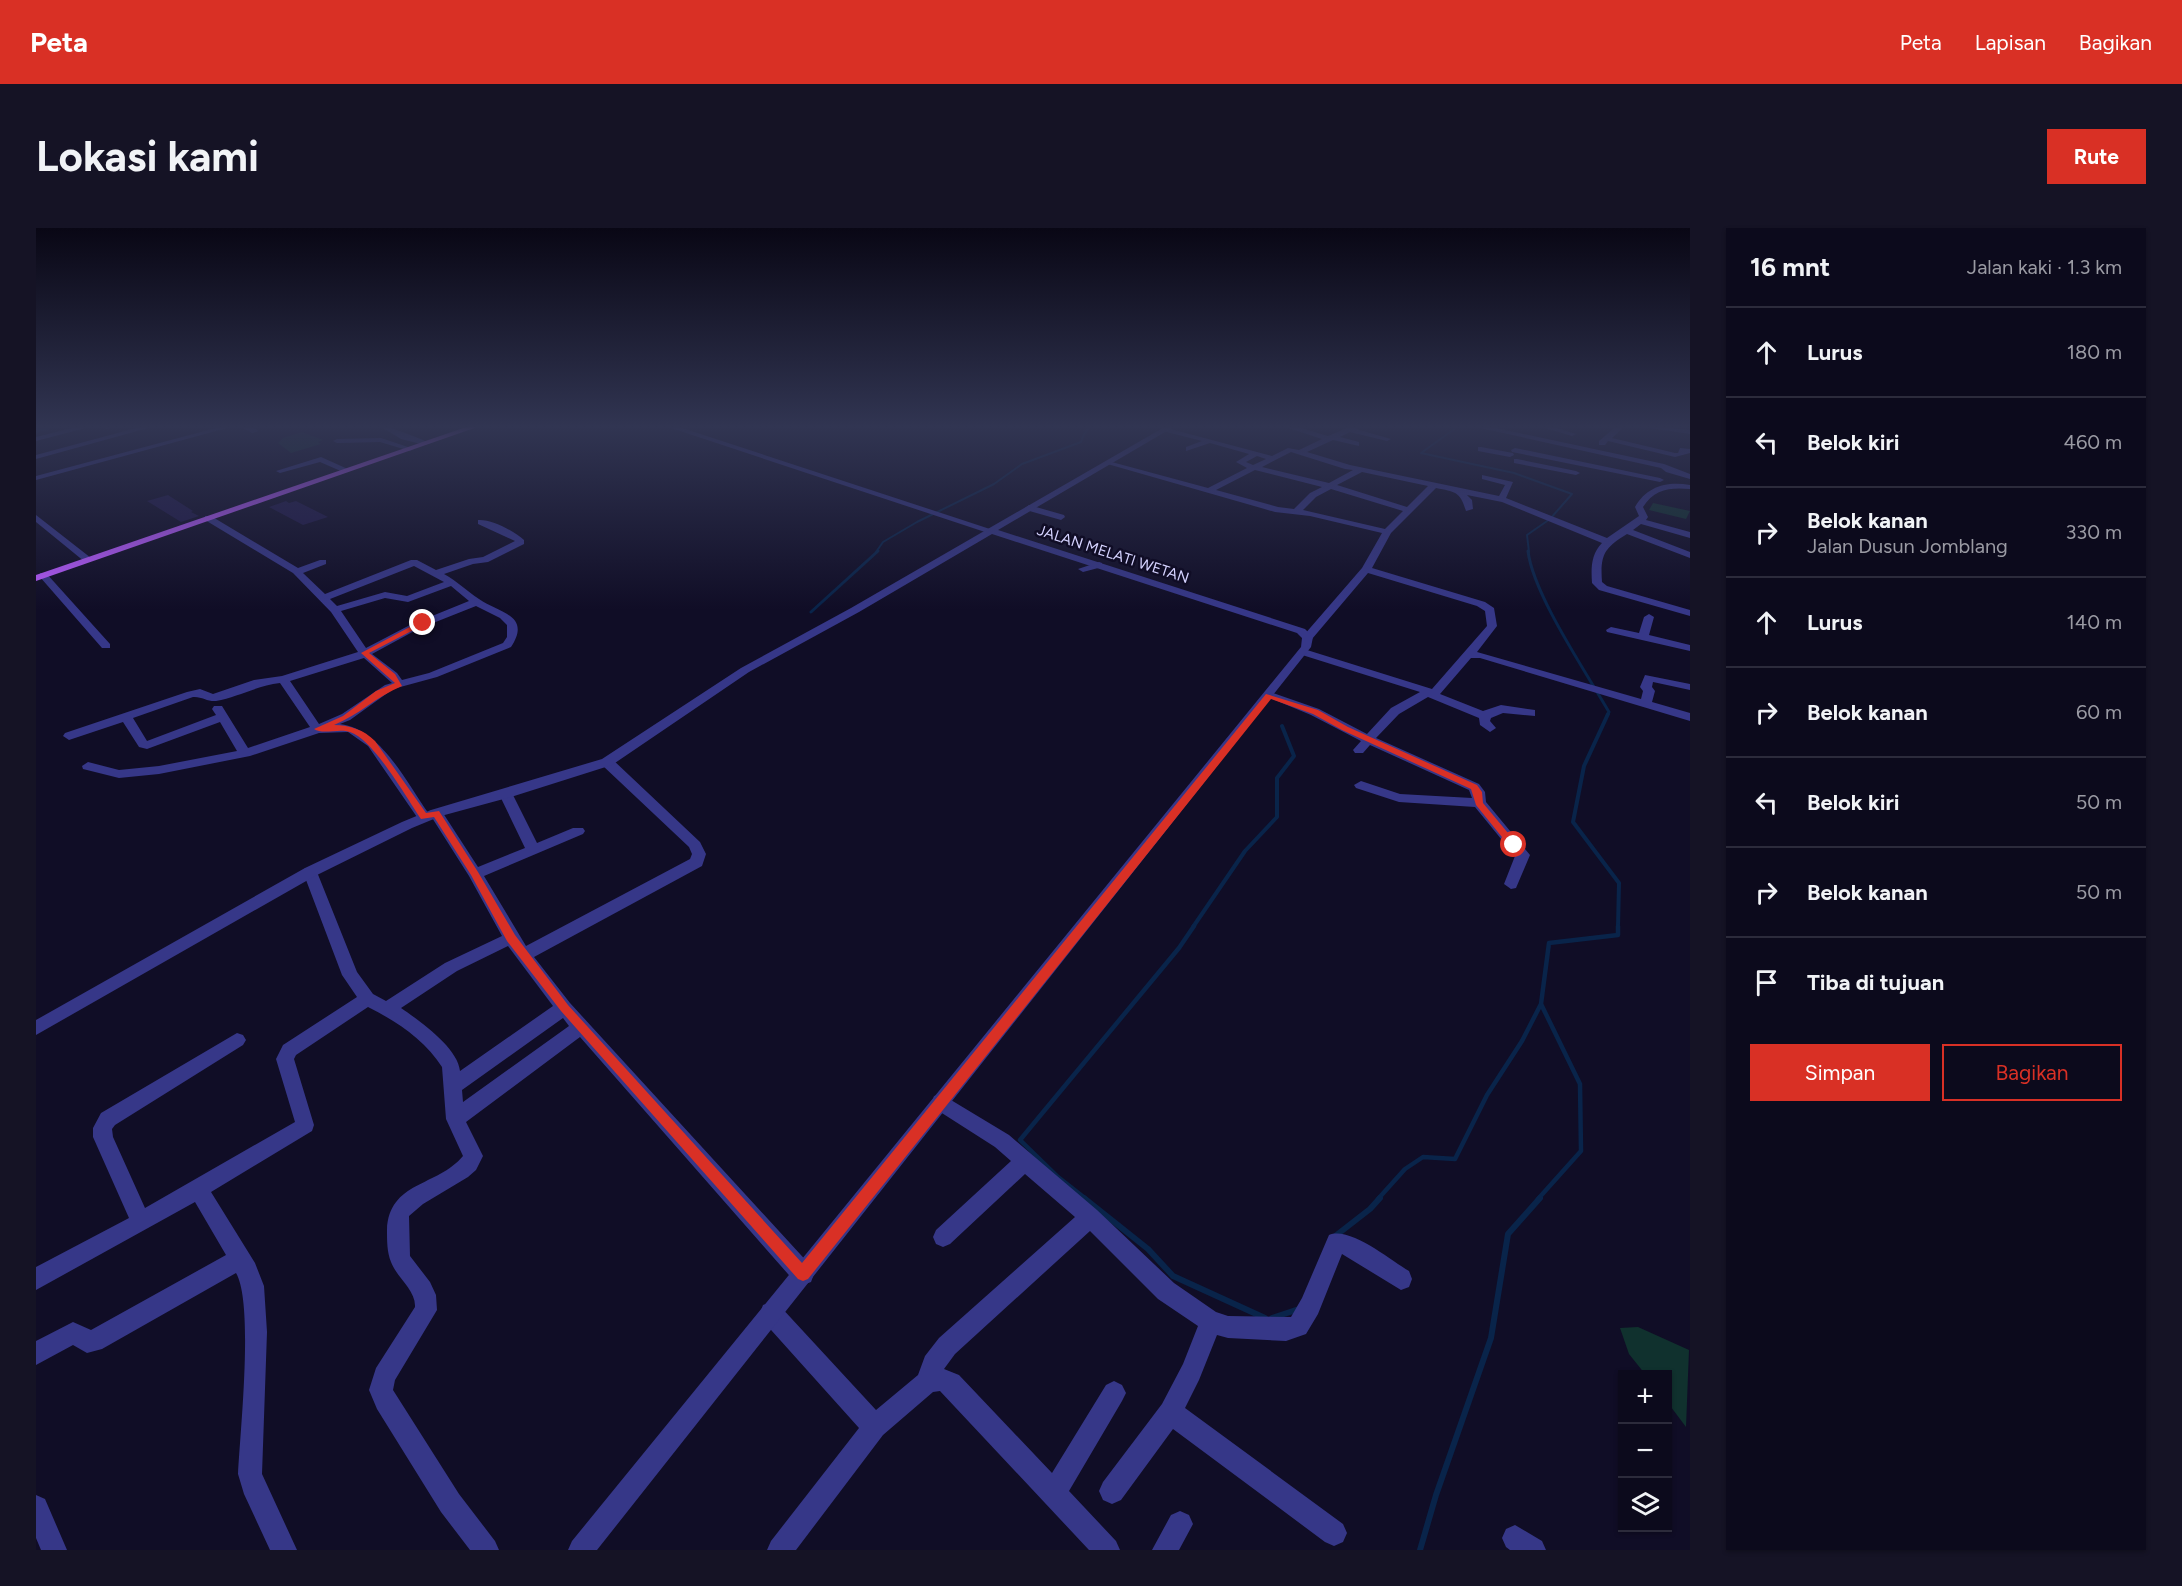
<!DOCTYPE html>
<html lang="id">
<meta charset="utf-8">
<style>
:root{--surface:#0c0a1c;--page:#151325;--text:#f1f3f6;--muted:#9a9aa3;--line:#2c2b3b;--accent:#d93025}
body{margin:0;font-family:Figtree,sans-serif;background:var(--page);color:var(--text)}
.controls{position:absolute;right:18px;bottom:18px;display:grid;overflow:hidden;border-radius:0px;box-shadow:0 2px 4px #0004}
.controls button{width:54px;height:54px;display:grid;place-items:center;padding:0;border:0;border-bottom:2px solid var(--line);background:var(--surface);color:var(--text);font:30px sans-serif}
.stop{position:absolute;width:18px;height:18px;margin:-14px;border:4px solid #d93025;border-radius:50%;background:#fff}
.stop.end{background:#d93025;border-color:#fff;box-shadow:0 2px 6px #0008}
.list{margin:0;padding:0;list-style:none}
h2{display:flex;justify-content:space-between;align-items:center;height:78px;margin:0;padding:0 24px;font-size:26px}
h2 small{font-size:20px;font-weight:400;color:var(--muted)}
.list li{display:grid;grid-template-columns:39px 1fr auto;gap:18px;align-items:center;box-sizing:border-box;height:90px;padding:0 24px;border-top:2px solid var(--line)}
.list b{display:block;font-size:22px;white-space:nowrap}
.list p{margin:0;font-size:20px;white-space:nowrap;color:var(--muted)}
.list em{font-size:20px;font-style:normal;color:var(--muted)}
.actions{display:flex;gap:12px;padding:18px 24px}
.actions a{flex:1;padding:14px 0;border:2px solid var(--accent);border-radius:0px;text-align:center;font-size:21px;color:var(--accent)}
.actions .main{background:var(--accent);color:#fff}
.icon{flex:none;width:33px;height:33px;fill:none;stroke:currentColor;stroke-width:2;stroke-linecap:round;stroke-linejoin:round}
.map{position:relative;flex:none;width:1654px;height:1322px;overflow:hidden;border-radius:0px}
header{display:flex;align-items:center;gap:36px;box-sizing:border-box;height:84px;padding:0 30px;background:var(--accent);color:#fff}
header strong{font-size:28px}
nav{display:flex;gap:33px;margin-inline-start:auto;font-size:21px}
.intro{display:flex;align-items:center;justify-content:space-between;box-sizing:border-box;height:144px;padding:0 36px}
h1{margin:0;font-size:42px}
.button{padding:15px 27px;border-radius:0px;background:var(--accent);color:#fff;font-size:21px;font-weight:700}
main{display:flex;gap:36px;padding:0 36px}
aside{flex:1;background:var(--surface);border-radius:0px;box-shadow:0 2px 4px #0004}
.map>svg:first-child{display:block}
.green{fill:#10312e}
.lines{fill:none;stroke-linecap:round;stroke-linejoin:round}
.stream-far4{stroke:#09244a;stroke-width:2}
.stream-far3{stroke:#09244a;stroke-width:3}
.stream-far2{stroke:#09244a;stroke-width:4}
.stream-far1{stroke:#09244a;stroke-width:4.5}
.stream{stroke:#09244a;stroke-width:6}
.river{fill:#09244a;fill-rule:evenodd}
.building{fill:#1f1848}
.minor{fill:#363788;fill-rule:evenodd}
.tertiary{fill:#363788;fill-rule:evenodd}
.primary{fill:#b85aff;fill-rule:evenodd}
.route{fill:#d93025}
.labels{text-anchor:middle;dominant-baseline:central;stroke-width:5;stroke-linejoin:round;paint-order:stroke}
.far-street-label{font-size:15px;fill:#d5d3ff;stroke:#100d26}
</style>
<header>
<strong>Peta</strong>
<nav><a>Peta</a><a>Lapisan</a><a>Bagikan</a></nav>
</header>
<div class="intro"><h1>Lokasi kami</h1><a class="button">Rute</a></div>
<main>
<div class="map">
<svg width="1654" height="1322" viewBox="0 0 1654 1322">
<rect width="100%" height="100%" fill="#100d26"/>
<!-- green -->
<path class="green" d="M266 204 287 212 282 214 285 216 255 225 242 215 247 210Z
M1617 275 1654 283 1650 291 1613 282Z
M1602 1099 1653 1122 1650 1199 1632 1175V1146H1609L1593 1126 1584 1100Z"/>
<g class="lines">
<!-- stream-far4 -->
<path class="stream-far4" d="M1424 197 1385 225 1478 245 1536 266 1514 291 1491 307 1493 324
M840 324 847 314 881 294 958 256 986 236 1045 214 1048 206 1056 197"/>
<!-- stream-far3 -->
<path class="stream-far3" d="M1492 323C1497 366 1550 444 1573 484L1571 488
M775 384 842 323"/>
<!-- stream-far2 -->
<path class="stream-far2" d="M1572 486 1548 538 1537 594 1583 655 1582 699
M1157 699 1209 623 1241 589V550L1258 528 1246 498"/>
<!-- stream-far1 -->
<path class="stream-far1" d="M1050 971 1022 949 984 912 1143 720 1158 698
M1342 971 1369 941 1387 929 1419 931 1451 867 1486 813 1505 776
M1502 971 1545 923 1544 856 1505 776 1513 715 1582 707V698"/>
<!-- stream -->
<path class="stream" d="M1048 970 1112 1021 1137 1048 1229 1090
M1298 1009 1334 981 1344 970
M1236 1090 1263 1081
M1384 1322 1400 1267 1455 1110 1472 1006 1504 970"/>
<!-- river -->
<path class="river" d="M0 197H23L21 199 0 205Z"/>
</g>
<!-- building -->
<path class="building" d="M132 267 157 283 155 284 163 288 145 294 111 273Z
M250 273 253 275 260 273 292 289 267 297 233 279Z"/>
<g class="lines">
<!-- minor -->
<path class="minor" d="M48 197H61L0 213V209Z
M70 197H83L71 201 67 199Z
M111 197H123L0 231V227Z
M191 197H212L223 203 216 205 202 197 0 252V248Z
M342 197C350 197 386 211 393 215L389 217 365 211Z
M626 197H637L960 303 952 305Z
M1243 197H1255L1292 208 1318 197H1328L1320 201 1355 211 1351 213 1314 204 1304 209 1323 214V218L1297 212 1271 224 1314 237 1463 268 1469 257 1446 251V247L1477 254 1470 270 1571 310 1603 288 1599 279C1611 258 1631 253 1654 257V261C1635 259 1618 261 1607 279L1612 289 1610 292 1654 304V310L1605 296 1597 302 1654 324V330L1591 306C1568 320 1564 327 1566 354L1571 358 1654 382V388L1563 362 1556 355C1555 340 1555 326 1566 315L1466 274 1431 267 1436 272 1437 281 1430 283C1424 263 1419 264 1400 260L1355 305 1336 340 1449 374 1458 380 1461 398 1441 424 1605 471 1607 463 1604 459 1609 447 1654 456V462L1617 454 1616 459 1619 463 1616 474 1654 485V493L1444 430H1435L1404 466 1447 483 1465 477 1499 482V488L1467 485 1455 490 1454 493 1460 500 1454 504 1444 497 1443 490 1392 469 1363 486 1340 510 1443 556 1449 564 1450 574 1494 627 1480 660 1475 661 1468 656 1479 628 1439 579 1363 574 1320 560 1318 557 1325 553 1364 566 1436 570 1433 562 1334 517 1327 525H1319L1317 522 1325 513 1275 487 1227 467 1233 463 1237 465 1283 481 1331 506 1355 480 1384 464 1263 426V422H1271L1396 461 1451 398 1449 383 1441 378 1332 345 1276 411H1268V407L1326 340 1346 305 1274 288 1239 284 1068 235 1072 233 1172 260 1211 240 1200 234 1213 226 1174 215 1150 223V219L1166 213 1127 203V199L1236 228 1252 220 1263 222 1286 211ZM1255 224 1309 241 1317 242 1293 255 1226 239ZM1221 228 1230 231 1217 237 1210 234ZM1219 242 1286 259 1274 265 1258 281 1242 279 1180 262ZM1326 244 1392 258 1371 279 1301 257ZM1295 261 1367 283 1349 301 1267 282 1280 269Z
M1431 197H1446L1628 236 1654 246V251L1630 244 1625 240Z
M1499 197H1511L1540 206 1536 208Z
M1582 197H1590L1576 210 1639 225H1642L1644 220 1654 221V225L1639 229 1572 213 1569 217H1563V213Z
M1603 197 1654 202V206L1607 199Z
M345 210 378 221 374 223 344 214 301 215 297 213 301 211Z
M1445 219 1477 225 1478 227 1474 229 1442 223V219Z
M1479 220 1624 250 1628 252 1624 254 1476 224 1475 222Z
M285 229 314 242 307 244 284 234 244 245 240 243Z
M1481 231 1540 243 1544 245 1540 247 1478 235V231Z
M993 277 1028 287 1029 289 1025 292 990 282 989 280Z
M0 287 55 330V334H49L0 294Z
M169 288H175L262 340 284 332H290V336L267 345 289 366 375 332H381L400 342 433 331 447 329 479 313 442 296V292C456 291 478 303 488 312V316L452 334 437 336 408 346C421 353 431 363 443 371 463 385 496 387 475 419L401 449 357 461 314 492 304 496C345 501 370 554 393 586L395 589 393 592H383L332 518 312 504 283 505 214 528 123 546 83 550 47 541 46 538 52 534 83 542 123 538 201 523 184 494 111 521 103 519 87 494 33 512 27 508 29 505 151 464 164 461 177 466 218 452 246 448 322 424 295 384 257 345 169 292ZM378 338 408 354 371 368 349 364 301 378 294 371ZM415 358 433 373 374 397 330 420 305 383 349 370 372 374ZM440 378 464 390 471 397V409L467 415 393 445 366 452 361 445 336 426 382 401ZM328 430 356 455 349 457 306 486 283 496 254 453ZM244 455 274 499 212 520 186 478H178L176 481 180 487 111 513 97 490 157 469C165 468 172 474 180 473 202 469 220 458 244 455Z
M1063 334 1066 335V339L1047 344 1042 341Z
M4 345H10L74 416V420H66L4 349Z
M1613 386 1618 389 1613 407 1654 417V423L1571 404 1570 402 1575 399 1603 405 1608 389Z
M571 530 576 531 664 614 670 626 666 638 498 729 534 775 775 1038 778 1046 775 1054 767 1057 759 1054 544 809 430 894 447 928 440 942 432 949 387 976 373 988 374 1028 394 1054 400 1067 401 1082 359 1152 357 1162 423 1266 459 1313 463 1322H434L405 1284 341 1181 333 1162 340 1140 379 1079C380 1062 361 1050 355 1034 351 1024 351 1013 351 1002 353 953 401 959 427 928L410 891 406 839C389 812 360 793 332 779L260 827 258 831 278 897 276 903 175 964 219 1035 228 1058 231 1104 226 1246 261 1322H234L208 1266 202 1246C204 1205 218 1075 200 1045L66 1121 51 1125 37 1117 0 1137V1113L37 1094 55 1102 190 1027 159 974 0 1062V1039L93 990 57 909V900L65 885 201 805 207 807 210 812 207 817 79 897 76 901 77 909 109 980 259 894 240 831 247 817 321 769 306 747 267 644 269 640H279L281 644 321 744 337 766 350 773 409 735 466 708 433 648 393 585 395 582H405L442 639 489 620 463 566 465 563H475L501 615 537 600H547L549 603 547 606 448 648 490 718 654 631 656 626 653 619 566 537 565 534ZM472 718 517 778 424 843C422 820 384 793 365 780L421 743ZM527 790 533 798 427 874 426 862Z
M905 866 973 907 1061 982 1138 1055 1180 1084 1192 1088 1255 1089 1266 1070 1293 1007C1314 998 1354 1032 1373 1043L1376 1051 1373 1059 1365 1062 1306 1026 1282 1086 1270 1106 1250 1113 1192 1110 1181 1107 1163 1152 1149 1180 1307 1296 1311 1305 1307 1314 1298 1318 1289 1314 1137 1201 1085 1272 1076 1276 1067 1272 1063 1263 1067 1254 1126 1176 1147 1136 1162 1098 1122 1071 1054 1003 919 1126 908 1141 923 1147 1016 1245 1070 1157 1078 1153 1086 1157 1090 1165 1086 1173 1033 1263 1080 1313 1084 1322H1053L904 1163 897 1164 847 1207 760 1322H731L735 1313 823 1200 727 1093 724 1085 727 1077 735 1074 743 1077 840 1182 882 1147 889 1128 903 1110 1039 989 989 946 914 1016 907 1019 900 1016 897 1009 900 1002 975 933 959 919 898 880 896 874 898 868Z
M0 1267 9 1271 31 1322H5L0 1310Z
M1144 1283 1153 1287 1157 1296 1143 1322H1116L1135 1287Z
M1479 1297 1506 1313 1510 1322H1474L1470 1319 1466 1310 1470 1301Z"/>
<!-- tertiary -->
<path class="tertiary" d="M1132 197H1141L962 302 1269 401 1277 409 1275 419 561 1322H532L536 1313 1265 419 1266 410 1261 405 956 306 823 384 713 444 576 537 475 569 405 588 376 600 279 648 0 807V792L269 640 366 594 395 582 566 531 705 440 815 380Z"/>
<!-- primary -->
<path class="primary" d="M436 197H447L0 353V347Z"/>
</g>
<!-- sky -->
<linearGradient id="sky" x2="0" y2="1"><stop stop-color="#090715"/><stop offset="0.52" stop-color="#313552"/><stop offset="1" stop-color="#313552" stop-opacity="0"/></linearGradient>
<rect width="1654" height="382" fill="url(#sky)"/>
<!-- route -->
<path class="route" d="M385 393 391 395 333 425 359 446 366 458C341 468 323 487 298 497 314 497 328 502 339 513L390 585 403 583 442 644 479 707 532 777 766 1035 1230 466 1282 482 1312 499 1441 557 1446 564 1447 575 1482 617 1474 619 1440 577 1435 561 1306 502 1277 486 1235 471 772 1051 767 1053 762 1051 525 783 471 713 435 647 398 589 385 591C370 569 338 512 314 504 303 500 287 507 278 501L307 488 340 463 359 455 325 425Z"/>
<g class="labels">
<!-- far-street labels -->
<g class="far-street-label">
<text transform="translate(1077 326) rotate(18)">JALAN MELATI WETAN</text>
</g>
</g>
</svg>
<div class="controls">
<button>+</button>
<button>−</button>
<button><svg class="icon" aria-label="layers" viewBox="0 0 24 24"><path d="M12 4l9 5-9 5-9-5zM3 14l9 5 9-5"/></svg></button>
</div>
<div class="stop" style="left:1478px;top:617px"></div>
<div class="stop end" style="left:387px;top:395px"></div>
</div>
<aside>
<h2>16 mnt<small>Jalan kaki · 1.3 km</small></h2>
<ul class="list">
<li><svg class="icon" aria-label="ahead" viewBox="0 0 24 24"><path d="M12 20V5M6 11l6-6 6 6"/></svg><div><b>Lurus</b></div><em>180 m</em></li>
<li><svg class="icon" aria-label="left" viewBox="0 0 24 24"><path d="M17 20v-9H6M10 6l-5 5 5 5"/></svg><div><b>Belok kiri</b></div><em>460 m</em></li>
<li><svg class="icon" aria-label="right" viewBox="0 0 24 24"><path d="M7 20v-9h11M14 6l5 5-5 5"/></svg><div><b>Belok kanan</b><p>Jalan Dusun Jomblang</p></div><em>330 m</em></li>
<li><svg class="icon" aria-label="ahead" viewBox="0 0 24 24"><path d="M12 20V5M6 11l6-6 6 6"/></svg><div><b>Lurus</b></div><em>140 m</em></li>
<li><svg class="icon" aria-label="right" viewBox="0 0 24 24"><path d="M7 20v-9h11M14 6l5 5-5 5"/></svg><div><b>Belok kanan</b></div><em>60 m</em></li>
<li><svg class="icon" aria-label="left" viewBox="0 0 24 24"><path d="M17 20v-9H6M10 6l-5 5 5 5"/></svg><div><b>Belok kiri</b></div><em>50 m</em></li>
<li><svg class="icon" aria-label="right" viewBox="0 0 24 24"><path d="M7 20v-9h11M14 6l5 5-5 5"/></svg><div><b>Belok kanan</b></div><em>50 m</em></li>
<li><svg class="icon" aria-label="arrive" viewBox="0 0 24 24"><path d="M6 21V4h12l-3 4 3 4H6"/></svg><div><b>Tiba di tujuan</b></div></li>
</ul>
<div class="actions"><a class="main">Simpan</a><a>Bagikan</a></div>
</aside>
</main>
